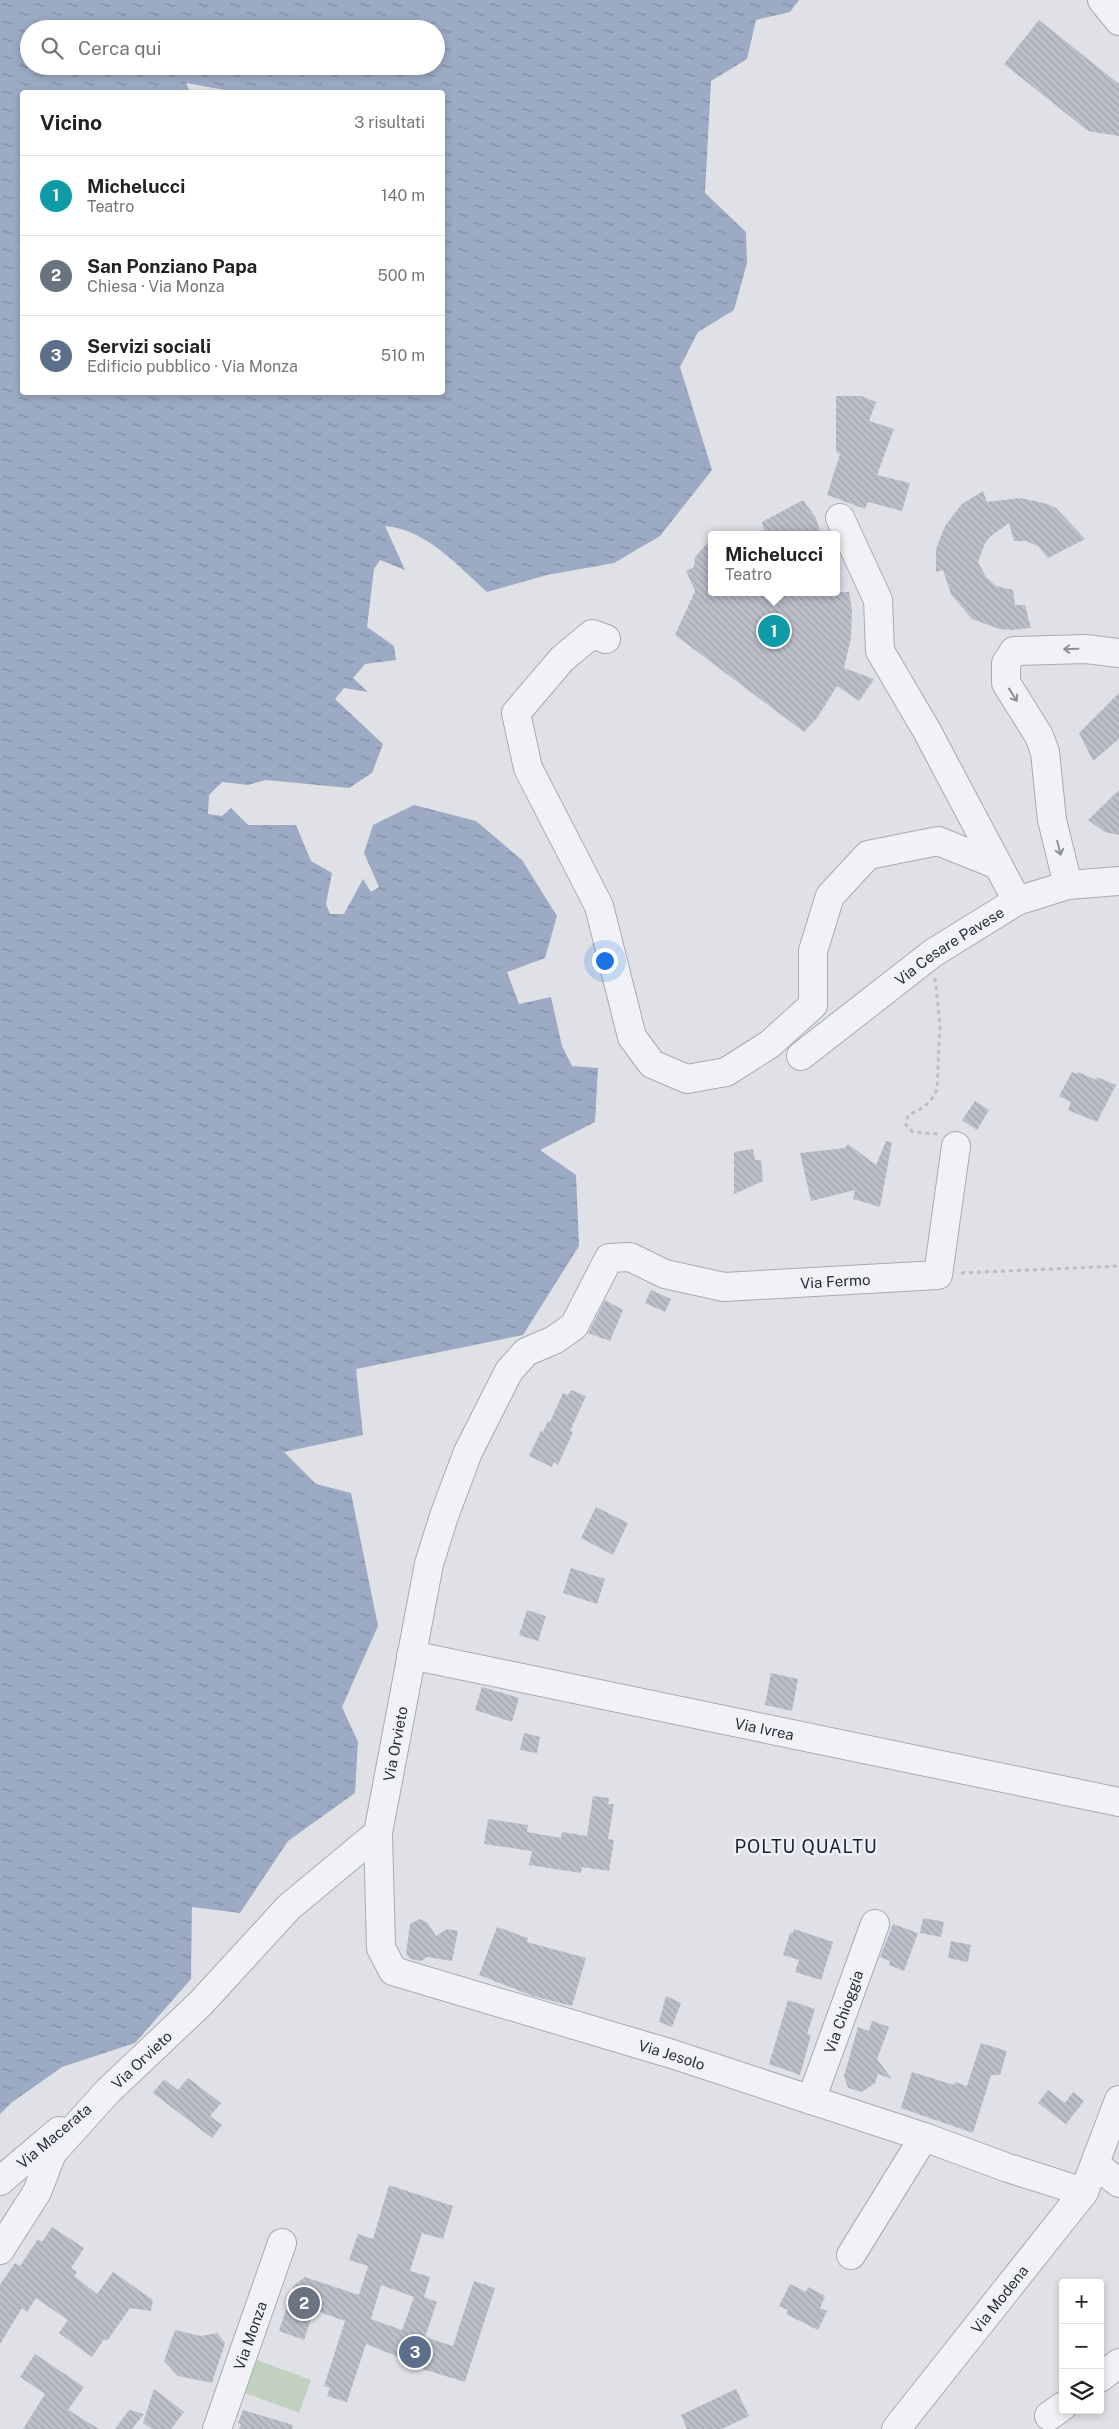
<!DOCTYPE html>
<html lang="it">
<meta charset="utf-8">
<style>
:root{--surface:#fff;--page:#f2f2f2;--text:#222;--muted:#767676;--line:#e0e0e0;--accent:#7c3aed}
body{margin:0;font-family:"Public Sans",sans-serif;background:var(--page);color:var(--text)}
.controls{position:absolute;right:15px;bottom:15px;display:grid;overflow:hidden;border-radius:5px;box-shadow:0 2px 8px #0003}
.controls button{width:45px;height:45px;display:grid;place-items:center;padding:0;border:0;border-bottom:1px solid var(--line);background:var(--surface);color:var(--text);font:25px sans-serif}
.you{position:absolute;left:604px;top:960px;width:18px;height:18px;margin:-12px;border:4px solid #fff;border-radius:50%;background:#1a73e8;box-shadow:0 0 0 8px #1a73e833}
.badge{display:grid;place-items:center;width:32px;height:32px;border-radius:50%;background:var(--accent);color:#fff;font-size:16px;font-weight:700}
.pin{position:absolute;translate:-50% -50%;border:2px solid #fff;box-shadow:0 1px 5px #0006}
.popup{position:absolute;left:708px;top:531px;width:132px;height:65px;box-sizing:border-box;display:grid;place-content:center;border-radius:5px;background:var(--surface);filter:drop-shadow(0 1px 4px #0005);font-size:16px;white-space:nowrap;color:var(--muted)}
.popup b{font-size:19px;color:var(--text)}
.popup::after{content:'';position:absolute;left:50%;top:100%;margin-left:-10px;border:10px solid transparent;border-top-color:var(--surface)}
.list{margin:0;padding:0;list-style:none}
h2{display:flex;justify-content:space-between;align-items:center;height:65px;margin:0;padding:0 20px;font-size:21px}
h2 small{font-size:16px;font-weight:400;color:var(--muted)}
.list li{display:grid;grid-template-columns:32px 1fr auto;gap:15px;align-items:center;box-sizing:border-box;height:80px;padding:0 20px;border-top:1px solid var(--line)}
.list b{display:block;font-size:19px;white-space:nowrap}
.list p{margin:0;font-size:16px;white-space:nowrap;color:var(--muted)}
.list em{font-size:16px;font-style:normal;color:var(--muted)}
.icon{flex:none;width:28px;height:28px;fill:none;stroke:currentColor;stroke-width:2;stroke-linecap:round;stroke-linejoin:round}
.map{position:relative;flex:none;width:1119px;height:2429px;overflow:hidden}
.search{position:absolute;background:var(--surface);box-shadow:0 2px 8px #0003;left:20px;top:20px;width:425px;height:55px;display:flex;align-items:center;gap:12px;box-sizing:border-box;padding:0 18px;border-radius:28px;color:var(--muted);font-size:19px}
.panel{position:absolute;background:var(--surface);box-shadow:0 2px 8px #0003;left:20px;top:90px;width:425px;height:305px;border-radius:5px}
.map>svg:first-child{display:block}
.green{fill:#c2d0c0}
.water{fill:url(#water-ripples);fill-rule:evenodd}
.building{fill:url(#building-back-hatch);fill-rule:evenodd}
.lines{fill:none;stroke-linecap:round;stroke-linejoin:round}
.minor-casing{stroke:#a8abb4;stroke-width:30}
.path{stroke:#bdbfc5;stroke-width:3;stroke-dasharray:4 4;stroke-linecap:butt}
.minor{stroke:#f1f2f5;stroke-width:28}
.oneway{stroke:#8d9098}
.labels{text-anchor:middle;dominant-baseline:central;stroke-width:5;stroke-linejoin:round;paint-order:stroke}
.street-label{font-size:15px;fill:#292d3c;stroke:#eef0f5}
.quarter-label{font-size:18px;letter-spacing:1px;fill:#1b1f2d;stroke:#eef0f5}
</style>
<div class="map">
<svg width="1119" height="2429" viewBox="0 0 1119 2429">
<defs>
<pattern id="water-ripples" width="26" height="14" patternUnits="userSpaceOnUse" patternTransform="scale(1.25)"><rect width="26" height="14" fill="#9caac4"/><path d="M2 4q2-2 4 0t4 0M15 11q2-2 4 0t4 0" fill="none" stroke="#7f8ba0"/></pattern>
<pattern id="building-back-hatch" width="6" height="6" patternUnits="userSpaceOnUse" patternTransform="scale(1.25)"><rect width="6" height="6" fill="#bcbfc9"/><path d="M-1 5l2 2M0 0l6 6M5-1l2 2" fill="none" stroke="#a2a4ae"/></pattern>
</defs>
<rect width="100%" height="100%" fill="#dfe1e7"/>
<!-- green -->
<path class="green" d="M257 2360 311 2380 299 2413 245 2393Z"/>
<!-- water -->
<path class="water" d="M0 0H799L790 12 756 20 747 59 711 81 705 193 746 232 747 263 734 310 698 332 680 367 712 470 660 536 614 563 547 575 487 592C458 566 426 529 385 526L405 570 380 560 374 569 367 627 394 646 396 660 365 664 353 678 368 692 344 688 335 699 383 744 372 773 349 788 266 780 248 785 222 782 209 795 208 814 222 816 231 808 248 825H296L311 861 332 873 326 904 330 914H344L363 879 371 892 379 887 364 853 373 825 414 805 476 821 522 860 557 916 545 958 507 972 519 1004 551 997 562 1046 572 1066 598 1068 595 1122 540 1150 576 1175 579 1246 523 1335 356 1369 363 1435 284 1452 316 1484 351 1493 378 1626 342 1707 358 1742 355 1793 288 1841 240 1913 192 1907 191 1979 135 2043 62 2067 11 2103 0 2114ZM29 29H436V66H29ZM186 83 236 92H442V392H22V92H190Z"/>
<!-- building -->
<path class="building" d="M1039 20 1119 84V136L1088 131 1004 64Z
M836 396H861L876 402 869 421 894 429 877 475 910 483 902 511 868 502 865 509 827 495 840 454 836 452Z
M983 491 987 502 1021 498 1047 504 1056 508 1085 539 1048 558 1038 546 1026 541H1014L1009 523 991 536 985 543 978 562 986 577 996 586 1013 590 1015 605H1025L1031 628 1012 630 999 629 972 619 951 594 943 570 936 572V549L945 526 962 504Z
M803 500 816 518 821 535H765L762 522Z
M712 538V592H849L852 610 851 638 844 668 874 679 859 701 837 686 817 718 804 732 675 635 695 591 686 571 694 567 695 557Z
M1119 693V739L1093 761 1079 733Z
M1119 790V835L1105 832 1088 820Z
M1072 1072 1077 1074 1078 1072 1096 1080 1097 1077 1116 1085 1097 1122 1068 1110 1071 1102 1059 1096Z
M975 1101 989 1110 977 1130 962 1120Z
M886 1141 892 1142 880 1207 853 1199 855 1190 811 1201 800 1153 845 1148 848 1144 876 1165Z
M753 1149 755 1160H761L763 1181 734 1194V1152Z
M651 1290 671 1299 665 1312 645 1303Z
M605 1300 623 1310 610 1341 588 1333Z
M571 1390 586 1396 570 1431 573 1432 558 1465 554 1462 552 1467 529 1456 541 1431 543 1432 548 1421 550 1422 563 1393 568 1395Z
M596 1507 628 1523 613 1555 581 1538Z
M571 1568 605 1579 597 1604 563 1593Z
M527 1610 546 1616 538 1641 519 1635Z
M771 1673 798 1679 792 1711 765 1705Z
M482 1687 519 1698 512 1722 475 1710Z
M524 1733 540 1737 537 1753 520 1750Z
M593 1796 609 1798 608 1804H614L608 1839 614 1840 609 1871 582 1867 581 1873 529 1865 532 1851 484 1844 488 1819 528 1825 527 1832 561 1838 562 1832 587 1836Z
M923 1918 944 1922 941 1937 920 1933Z
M419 1919 427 1922 436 1936 447 1929 458 1931 452 1961 427 1957 421 1961 411 1959 406 1954 410 1924Z
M893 1924 918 1933 904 1971 889 1965 890 1961 880 1957Z
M497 1927 528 1938 527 1942 586 1958 572 2006 533 1996 479 1975Z
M794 1929 833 1942 821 1980 795 1972 799 1960 783 1955 790 1933H793Z
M951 1941 971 1945 968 1962 948 1958Z
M666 1996 681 2003 672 2027 659 2022Z
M788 2000 815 2009 807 2034 811 2035 800 2075 769 2064Z
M872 2021 889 2027 877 2059 892 2079 878 2074 875 2083 862 2092 848 2088 844 2076 858 2027 869 2031Z
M981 2043 1007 2051 1000 2075H991L973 2133 901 2108 912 2072 954 2085 955 2082 967 2086Z
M188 2078 221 2103 210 2116 222 2125 212 2138 153 2093 164 2079 178 2090Z
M1048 2090 1065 2103 1073 2092 1084 2101 1066 2124 1038 2103Z
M389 2185 453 2206 443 2239 422 2233 410 2271 430 2277 424 2297 437 2302 425 2337 453 2346 474 2281 495 2288 465 2382 416 2367V2364L366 2344 347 2402 327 2396 330 2388 324 2386 345 2321 314 2310 304 2340 279 2331 294 2285 305 2277 359 2295 368 2266 349 2260 358 2234 373 2239ZM381 2285 414 2297 402 2330 371 2319Z
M52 2227 84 2248 71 2268 77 2272 74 2276 97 2294 113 2272 153 2300 151 2311 130 2308 107 2341 104 2339 92 2357 59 2333 68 2320 36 2298 27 2312 22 2308 0 2344V2285L15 2263 20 2266 38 2239 42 2242Z
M790 2284 806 2292 808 2287 825 2296 820 2308 827 2311 818 2330 786 2314 788 2310 779 2306Z
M175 2330 201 2336 217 2333 225 2343 212 2383 178 2376 164 2361Z
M35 2354 84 2387 68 2410 99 2429H23L45 2394 20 2377Z
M154 2389 184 2412 171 2429H152L143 2423Z
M736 2389 749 2416 722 2429H687L681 2415Z
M129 2410 144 2414 132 2429H115Z
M243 2410 293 2425 292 2429H239L241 2424 238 2423Z"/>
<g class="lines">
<defs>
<g id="minor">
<path d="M1102 0 1119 21"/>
<path d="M840 518 878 600 880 651 927 731 998 865"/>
<path d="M606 639 592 634 562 659 516 713 528 768 599 906 632 1037 652 1064 687 1079 726 1072 770 1044 813 1005V951L830 896 868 855 938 841 998 865 1017 901"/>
<path d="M1068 885 1052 820 1045 752 1039 736 1006 683V663L1014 651 1086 649 1119 653"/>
<path id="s1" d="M801 1056 933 953 1017 901 1068 885 1119 881"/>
<path id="s2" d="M411 1655 1119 1802"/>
<path id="s3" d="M378 1833 381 1948 393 1971 672 2054 924 2137 1008 2168 1084 2192"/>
<path id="s4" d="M811 2100 875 1924"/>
<path d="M1095 2164 1119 2183"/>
<path d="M0 2181 59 2131"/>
<path id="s5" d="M0 2250 37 2192 52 2153 108 2091 200 2004 289 1907 378 1833 429 1564 444 1516 468 1452 509 1371 526 1352 554 1340 574 1326 609 1258 630 1257 665 1274 724 1287 938 1275 956 1146"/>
<path d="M851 2255 924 2137"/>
<path d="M1100 2378 1119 2363"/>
<path d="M1049 2416 1063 2406"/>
<path id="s6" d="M217 2429 282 2243"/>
<path id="s7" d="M896 2429 1084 2192 1119 2100"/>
</g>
</defs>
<!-- minor casing -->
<use href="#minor" class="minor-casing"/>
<!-- path -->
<path class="path" d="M935 978 940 1024 937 1089C931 1104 922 1109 908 1115L906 1125 913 1132 939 1134
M961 1273 1119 1266"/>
<!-- minor -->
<use href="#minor" class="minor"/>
</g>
<!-- one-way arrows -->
<defs><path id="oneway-shaft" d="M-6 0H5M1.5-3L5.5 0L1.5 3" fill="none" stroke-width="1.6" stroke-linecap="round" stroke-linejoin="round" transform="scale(1.25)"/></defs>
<g class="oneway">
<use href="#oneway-shaft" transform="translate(1071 649) rotate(178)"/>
<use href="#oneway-shaft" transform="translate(1013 695) rotate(58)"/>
<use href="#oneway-shaft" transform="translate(1059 848) rotate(76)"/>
</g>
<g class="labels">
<!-- street labels -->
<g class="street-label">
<text stroke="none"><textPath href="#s1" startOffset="185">Via Cesare Pavese</textPath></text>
<text stroke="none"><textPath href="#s5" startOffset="1440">Via Fermo</textPath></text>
<text stroke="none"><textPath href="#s2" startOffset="361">Via Ivrea</textPath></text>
<text stroke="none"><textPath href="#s5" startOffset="659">Via Orvieto</textPath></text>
<text stroke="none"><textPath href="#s4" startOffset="94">Via Chioggia</textPath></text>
<text stroke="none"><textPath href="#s3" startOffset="432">Via Jesolo</textPath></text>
<text stroke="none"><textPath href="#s5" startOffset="240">Via Orvieto</textPath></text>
<text transform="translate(54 2136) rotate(-40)">Via Macerata</text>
<text stroke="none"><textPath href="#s7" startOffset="166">Via Modena</textPath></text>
<text stroke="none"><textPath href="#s6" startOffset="99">Via Monza</textPath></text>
</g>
<!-- quarter labels -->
<g class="quarter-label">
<text x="806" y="1846">POLTU QUALTU</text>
</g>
</g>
</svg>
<div class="controls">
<button>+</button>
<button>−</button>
<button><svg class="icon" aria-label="layers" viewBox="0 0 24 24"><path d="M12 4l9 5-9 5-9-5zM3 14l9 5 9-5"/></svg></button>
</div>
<div class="you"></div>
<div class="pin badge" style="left:774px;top:631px;background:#0f9aa8">1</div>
<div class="popup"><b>Michelucci</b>Teatro</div>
<div class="pin badge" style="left:304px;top:2303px;background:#6b7280">2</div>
<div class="pin badge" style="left:415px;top:2352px;background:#5c6f8a">3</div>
<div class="search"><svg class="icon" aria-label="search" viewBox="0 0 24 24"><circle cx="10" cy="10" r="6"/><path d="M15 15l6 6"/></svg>Cerca qui</div>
<section class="panel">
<h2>Vicino<small>3 risultati</small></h2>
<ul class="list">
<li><span class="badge" style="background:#0f9aa8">1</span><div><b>Michelucci</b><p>Teatro</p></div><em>140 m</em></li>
<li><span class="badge" style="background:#6b7280">2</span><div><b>San Ponziano Papa</b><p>Chiesa · Via Monza</p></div><em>500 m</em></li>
<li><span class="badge" style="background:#5c6f8a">3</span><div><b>Servizi sociali</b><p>Edificio pubblico · Via Monza</p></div><em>510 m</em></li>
</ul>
</section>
</div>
